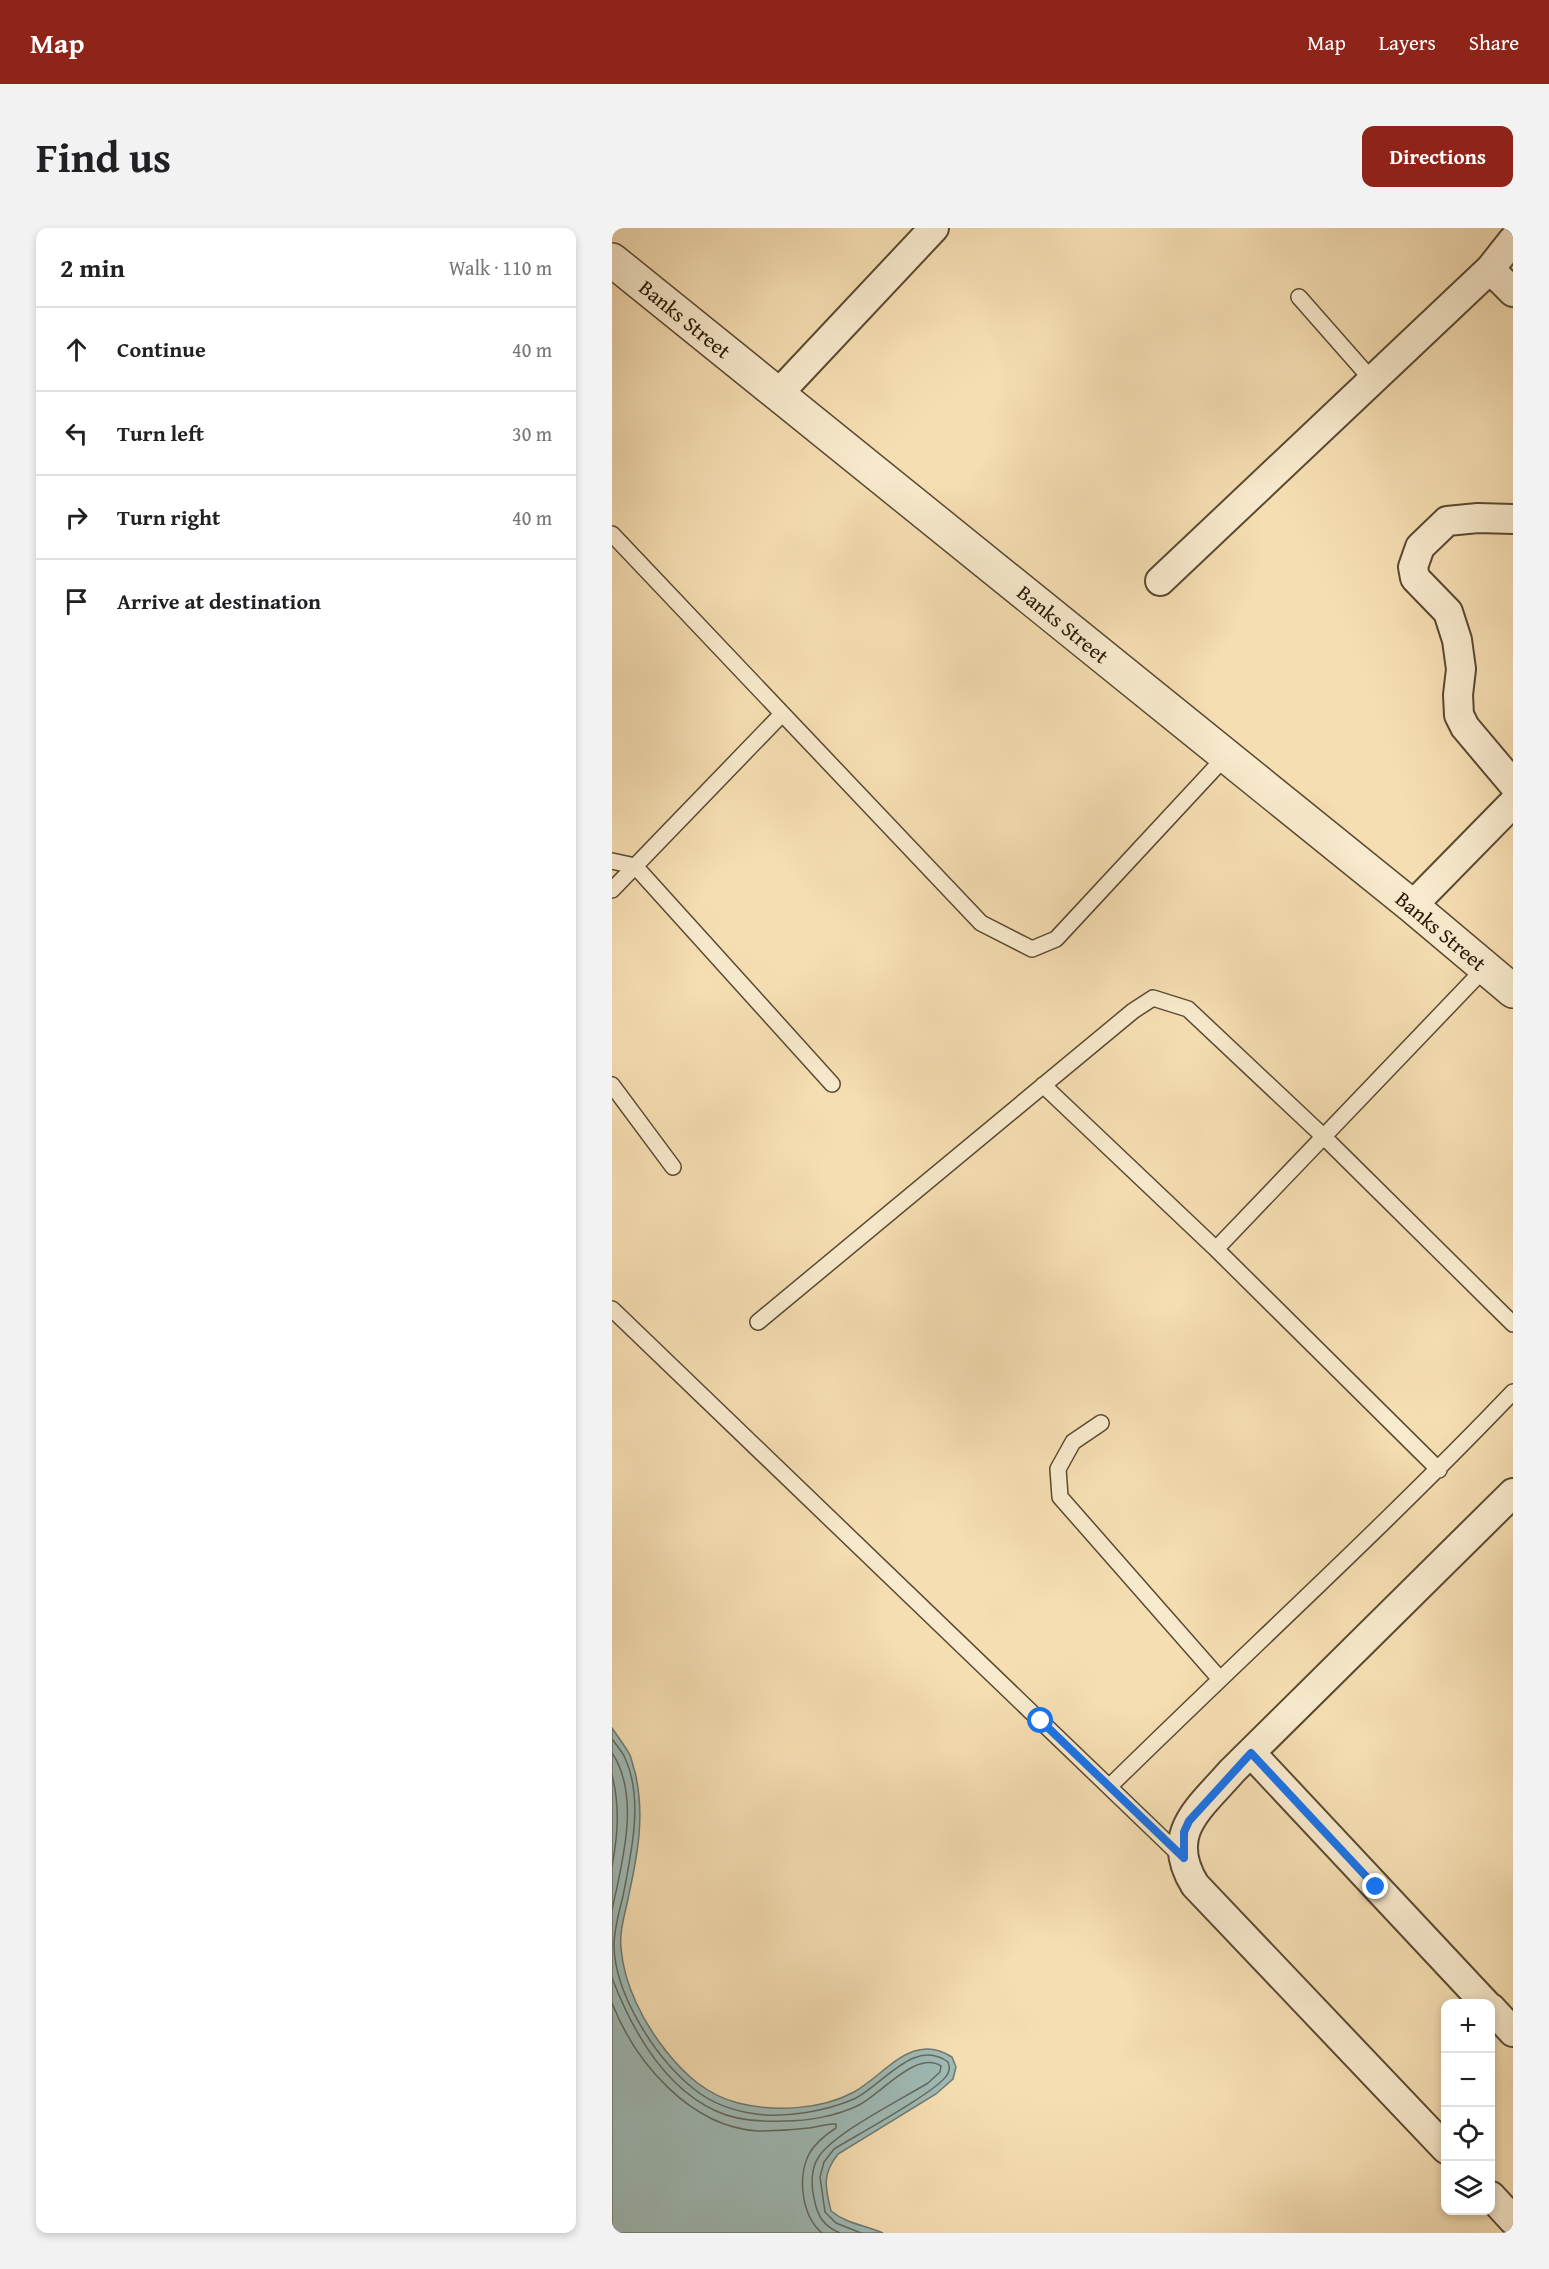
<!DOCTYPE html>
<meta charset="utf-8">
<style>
:root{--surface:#fff;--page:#f2f2f2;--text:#202124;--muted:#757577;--line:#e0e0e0;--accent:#8f2418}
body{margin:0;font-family:"Gentium Book Plus",serif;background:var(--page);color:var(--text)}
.controls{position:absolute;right:18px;bottom:18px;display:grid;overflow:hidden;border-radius:12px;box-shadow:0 3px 9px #0003}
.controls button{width:54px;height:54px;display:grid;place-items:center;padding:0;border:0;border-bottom:2px solid var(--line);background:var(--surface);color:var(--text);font:30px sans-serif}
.stop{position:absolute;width:18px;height:18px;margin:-14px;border:4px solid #1a73e8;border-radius:50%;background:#fff}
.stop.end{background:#1a73e8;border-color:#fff;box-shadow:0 2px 6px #0008}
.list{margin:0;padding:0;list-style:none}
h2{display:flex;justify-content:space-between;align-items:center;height:78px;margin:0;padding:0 24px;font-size:26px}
h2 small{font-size:20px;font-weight:400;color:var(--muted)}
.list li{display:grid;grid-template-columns:39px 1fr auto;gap:18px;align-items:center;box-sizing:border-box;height:84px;padding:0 24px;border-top:2px solid var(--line)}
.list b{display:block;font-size:22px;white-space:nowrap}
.list em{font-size:20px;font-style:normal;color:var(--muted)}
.icon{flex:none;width:33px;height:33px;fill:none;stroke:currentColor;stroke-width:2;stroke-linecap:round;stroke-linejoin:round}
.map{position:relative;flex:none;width:901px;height:2005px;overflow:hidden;border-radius:12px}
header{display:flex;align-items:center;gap:36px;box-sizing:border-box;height:84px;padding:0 30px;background:var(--accent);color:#fff}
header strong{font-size:28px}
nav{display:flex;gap:33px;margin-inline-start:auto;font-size:21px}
.intro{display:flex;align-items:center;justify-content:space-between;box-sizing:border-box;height:144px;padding:0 36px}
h1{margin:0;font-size:42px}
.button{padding:15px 27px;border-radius:12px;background:var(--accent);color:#fff;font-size:21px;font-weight:700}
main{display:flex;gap:36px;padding:0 36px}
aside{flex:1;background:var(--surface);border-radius:12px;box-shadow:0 3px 9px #0003}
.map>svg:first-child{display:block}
.water{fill:#9fbab6;stroke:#6f7a70;stroke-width:1.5}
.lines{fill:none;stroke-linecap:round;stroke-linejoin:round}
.shore{stroke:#636a5e;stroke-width:1.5}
.service-casing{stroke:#5a4a32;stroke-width:18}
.minor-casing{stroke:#5a4a32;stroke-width:32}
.tertiary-casing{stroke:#5a4a32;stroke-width:36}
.service{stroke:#f8eacd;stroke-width:15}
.minor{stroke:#f8eacd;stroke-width:28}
.tertiary{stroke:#f8eacd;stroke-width:33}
.route{stroke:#1a73e8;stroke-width:8}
.labels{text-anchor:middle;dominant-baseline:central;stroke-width:4.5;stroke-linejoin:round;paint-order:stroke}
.street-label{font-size:21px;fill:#271907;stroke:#f8eacd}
</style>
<header>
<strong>Map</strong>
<nav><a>Map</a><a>Layers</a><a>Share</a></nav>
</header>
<div class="intro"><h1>Find us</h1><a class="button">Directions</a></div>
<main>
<aside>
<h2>2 min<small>Walk · 110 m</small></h2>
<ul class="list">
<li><svg class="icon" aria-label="ahead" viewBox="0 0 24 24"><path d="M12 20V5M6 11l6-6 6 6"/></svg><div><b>Continue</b></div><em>40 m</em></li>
<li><svg class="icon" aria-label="left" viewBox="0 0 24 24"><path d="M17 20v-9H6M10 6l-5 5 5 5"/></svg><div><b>Turn left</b></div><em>30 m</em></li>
<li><svg class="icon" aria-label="right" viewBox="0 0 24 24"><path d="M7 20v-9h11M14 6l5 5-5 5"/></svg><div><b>Turn right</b></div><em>40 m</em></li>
<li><svg class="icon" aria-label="arrive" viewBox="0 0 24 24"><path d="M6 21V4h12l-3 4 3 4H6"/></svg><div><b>Arrive at destination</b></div></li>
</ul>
</aside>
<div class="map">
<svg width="901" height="2005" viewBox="0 0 901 2005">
<rect width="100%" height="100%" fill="#f5deb2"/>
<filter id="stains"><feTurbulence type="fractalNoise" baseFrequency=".00333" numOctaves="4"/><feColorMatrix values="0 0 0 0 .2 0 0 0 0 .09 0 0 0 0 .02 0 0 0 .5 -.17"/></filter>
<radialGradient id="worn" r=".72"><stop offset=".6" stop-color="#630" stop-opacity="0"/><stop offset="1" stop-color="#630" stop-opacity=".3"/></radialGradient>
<!-- water -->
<path class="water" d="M0 1500C6 1509 13 1518 18 1527 20 1532 21 1539 23 1544 33 1586 26 1625 17 1666 14 1683 7 1702 9 1720 12 1757 31 1794 54 1823 73 1847 95 1867 126 1875 162 1884 209 1882 242 1864 274 1846 300 1803 340 1829L344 1839 341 1851 324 1866 226 1926C210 1946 213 1959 219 1983 235 1996 253 1997 271 2005H0Z"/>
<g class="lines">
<!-- shore -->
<path class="shore" d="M0 1511C4 1517 10 1523 13 1530 32 1571 19 1626 11 1668 7 1684 2 1701 2 1718 3 1767 44 1831 82 1861 99 1875 122 1883 144 1886 175 1890 214 1883 242 1871 270 1858 302 1809 336 1834 338 1839 338 1843 335 1847 326 1863 243 1908 222 1921L212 1934 208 1949 213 1984 224 1995 249 2005
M0 1525C29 1568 10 1635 0 1682
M0 1547C8 1578 6 1607 0 1638
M0 1750C20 1802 51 1859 104 1883 125 1893 149 1894 172 1893 196 1893 225 1888 247 1877 269 1866 304 1822 329 1838L328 1844 316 1855C290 1871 220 1906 206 1930 199 1941 199 1957 202 1970 205 1987 211 1998 228 2005
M0 1775C23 1834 78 1899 146 1903 163 1903 180 1902 197 1900 206 1899 216 1895 224 1896V1900C213 1907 204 1914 197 1926 185 1950 190 1988 210 2005"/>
<defs>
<path id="service" d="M687 69 760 152
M0 306 369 695 420 721 444 711 614 528
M0 633 23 638 220 856
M0 662 170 486
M0 857 61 939
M431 857 604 1021 827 1242
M604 1021 873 740
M0 1081 571 1630
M146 1094 521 783 541 770 576 781 711 908 901 1096
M489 1195 461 1214 446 1241 448 1269 607 1450
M497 1559C631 1427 771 1300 901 1164"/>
<path id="minor" d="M878 41 901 64
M166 166 322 0
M901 291 866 290 835 293 808 319 801 339 803 350 836 384 845 412 849 441 846 467 847 487 853 499 901 556
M548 353 878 41 901 12
M800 678 901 575
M639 1525 874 1776
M879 1780 901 1804
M834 1921 583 1657C551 1605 588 1580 620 1543L901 1265
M879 1968 901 1992"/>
<path id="tertiary" d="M0 32 800 678 901 763"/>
</defs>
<!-- service casing -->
<use href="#service" class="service-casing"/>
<!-- minor casing -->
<use href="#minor" class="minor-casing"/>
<!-- tertiary casing -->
<use href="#tertiary" class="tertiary-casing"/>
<!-- service -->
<use href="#service" class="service"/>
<!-- minor -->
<use href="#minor" class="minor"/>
<!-- tertiary -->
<use href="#tertiary" class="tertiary"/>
</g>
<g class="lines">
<!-- route -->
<path class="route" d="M429 1493 572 1630V1604L577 1593 639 1525 764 1659"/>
</g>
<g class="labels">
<!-- street labels -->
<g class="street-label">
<text transform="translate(73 91) rotate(39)">Banks Street</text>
<text transform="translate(451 396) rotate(39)">Banks Street</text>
<text transform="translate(829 703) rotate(40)">Banks Street</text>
</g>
</g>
<rect width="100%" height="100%" filter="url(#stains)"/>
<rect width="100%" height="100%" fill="url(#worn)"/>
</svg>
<div class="controls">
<button>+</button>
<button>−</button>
<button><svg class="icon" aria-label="locate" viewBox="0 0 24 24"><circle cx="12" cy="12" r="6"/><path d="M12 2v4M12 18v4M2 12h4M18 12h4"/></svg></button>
<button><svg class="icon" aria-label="layers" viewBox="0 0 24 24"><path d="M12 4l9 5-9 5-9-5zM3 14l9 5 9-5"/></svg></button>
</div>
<div class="stop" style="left:429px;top:1493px"></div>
<div class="stop end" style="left:764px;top:1659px"></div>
</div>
</main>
